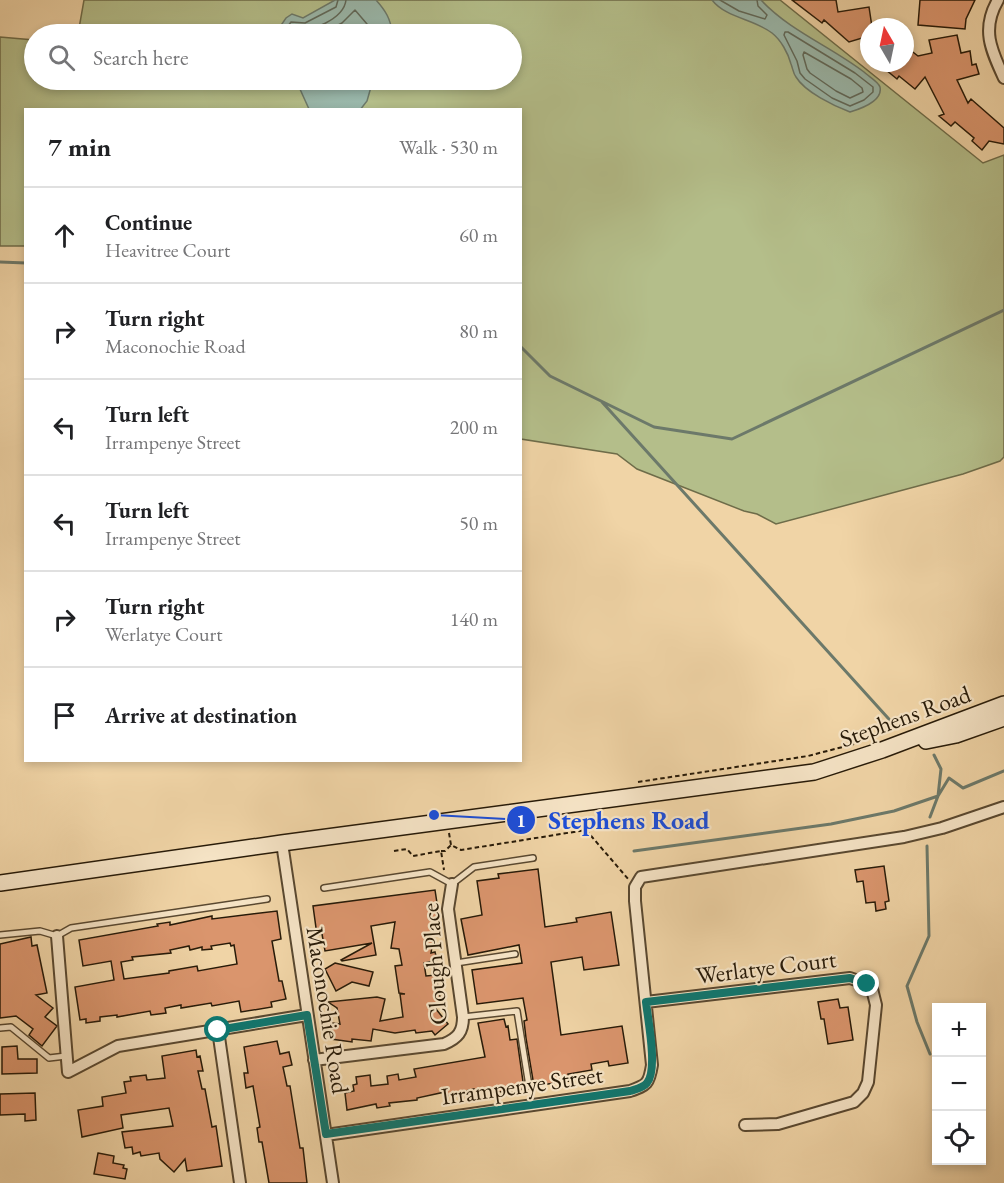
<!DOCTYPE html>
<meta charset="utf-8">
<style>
:root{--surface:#fff;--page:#f6f6f6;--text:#202124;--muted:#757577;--line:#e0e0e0}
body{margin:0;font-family:"EB Garamond",serif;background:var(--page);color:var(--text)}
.controls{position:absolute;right:18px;bottom:18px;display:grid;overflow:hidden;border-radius:0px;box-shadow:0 3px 9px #0003}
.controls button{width:54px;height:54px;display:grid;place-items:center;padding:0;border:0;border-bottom:2px solid var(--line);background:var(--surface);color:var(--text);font:30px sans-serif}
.compass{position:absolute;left:860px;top:18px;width:54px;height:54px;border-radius:50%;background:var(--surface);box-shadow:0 3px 9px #0003;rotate:351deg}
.stop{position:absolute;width:18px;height:18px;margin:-14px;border:4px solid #0f766e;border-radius:50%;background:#fff}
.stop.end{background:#0f766e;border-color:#fff;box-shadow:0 2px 6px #0008}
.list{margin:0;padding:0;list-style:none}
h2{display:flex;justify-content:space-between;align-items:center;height:78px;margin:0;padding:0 24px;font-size:26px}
h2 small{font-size:20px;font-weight:400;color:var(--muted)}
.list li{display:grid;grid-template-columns:39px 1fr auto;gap:18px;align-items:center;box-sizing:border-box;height:96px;padding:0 24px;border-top:2px solid var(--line)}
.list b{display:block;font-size:22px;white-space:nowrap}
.list p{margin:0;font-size:20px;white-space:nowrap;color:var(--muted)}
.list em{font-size:20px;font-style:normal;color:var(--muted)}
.icon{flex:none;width:33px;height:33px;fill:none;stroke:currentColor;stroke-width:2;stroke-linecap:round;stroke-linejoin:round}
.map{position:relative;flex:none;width:1004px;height:1183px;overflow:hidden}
.search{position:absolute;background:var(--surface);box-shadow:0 3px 9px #0003;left:24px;top:24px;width:498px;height:66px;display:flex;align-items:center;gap:15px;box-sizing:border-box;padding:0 21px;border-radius:33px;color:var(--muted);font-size:22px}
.panel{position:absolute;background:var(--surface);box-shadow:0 3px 9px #0003;left:24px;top:108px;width:498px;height:654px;border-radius:0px}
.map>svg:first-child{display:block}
.green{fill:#b4be8a;stroke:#6e6c49;stroke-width:1.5}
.water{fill:#9ab8ab;stroke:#6c796a;stroke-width:1.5}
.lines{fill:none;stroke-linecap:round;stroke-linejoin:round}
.shore{stroke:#60695a;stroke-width:1.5}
.stream{stroke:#6c796a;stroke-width:3}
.building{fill:#da956d;stroke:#271a08;stroke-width:1.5;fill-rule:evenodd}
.lane-casing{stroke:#594830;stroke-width:8}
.street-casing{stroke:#594830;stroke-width:14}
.secondary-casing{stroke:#271a08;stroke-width:18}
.path{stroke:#271a08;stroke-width:2;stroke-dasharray:4.5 3;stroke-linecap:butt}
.lane{stroke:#f5e3c5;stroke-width:5}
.street{stroke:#f5e3c5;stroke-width:10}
.secondary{stroke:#f5e3c5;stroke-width:15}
.route{stroke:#0f766e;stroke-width:8}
.labels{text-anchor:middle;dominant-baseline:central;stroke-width:4.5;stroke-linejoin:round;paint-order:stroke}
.street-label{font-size:24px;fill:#271a08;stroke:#f5e3c5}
.leader{fill:none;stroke:#1d4ed8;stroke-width:2}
.callout-dot{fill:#1d4ed8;stroke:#f5e3c5;stroke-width:2}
.mark-label{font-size:18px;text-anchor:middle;font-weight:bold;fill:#fff}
.callout-label{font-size:26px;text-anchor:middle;font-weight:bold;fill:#1d4ed8;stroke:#f5e3c5;stroke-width:4.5;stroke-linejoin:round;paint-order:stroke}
</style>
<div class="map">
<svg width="1004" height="1183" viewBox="0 0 1004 1183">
<rect width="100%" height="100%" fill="#f0d4a6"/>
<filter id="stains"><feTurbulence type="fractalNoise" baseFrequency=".00333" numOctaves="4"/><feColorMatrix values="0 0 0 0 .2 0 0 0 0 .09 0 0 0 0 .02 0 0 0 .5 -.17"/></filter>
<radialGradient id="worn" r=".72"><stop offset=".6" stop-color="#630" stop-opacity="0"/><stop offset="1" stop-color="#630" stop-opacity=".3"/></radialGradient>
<!-- green -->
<path class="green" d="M84 0H780L983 163 1004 155V457L1000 461 963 474 776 524 757 514 744 511 637 469 617 454 521 439 520 110H26L25 246H0V37L34 40V80H512V34H78Z"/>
<!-- water -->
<path class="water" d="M335 0H376C385 10 391 19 392 33L275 34 286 18 292 14 303 18Z
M712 0H761C790 31 830 46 864 72 868 76 879 82 880 87 883 101 860 109 850 112 834 106 805 92 796 77 793 73 793 69 791 64 788 53 781 40 772 33 754 19 726 18 712 0Z
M290 80H373L367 101 360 110 309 109 299 87Z"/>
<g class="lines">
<!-- shore -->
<path class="shore" d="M720 0 739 11 765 19 767 15 758 6 757 0
M785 32H788L855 73 873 87V92L864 100 850 106 832 98 805 79 800 73 797 61 784 35Z
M282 34 291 22 305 23 336 7 338 0
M290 34 294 30C310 33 344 19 346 0
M321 34 342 23 355 10 367 24 370 34
M804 52 851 79 862 88 863 92 850 98 836 91 810 73 807 69 803 55Z"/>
<!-- stream -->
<path class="stream" d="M0 262 26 263
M520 346 550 376 654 427 732 439 1004 310
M602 402 897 728
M930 817 938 796 941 769 934 755
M927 846 929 936 907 986 917 1022 930 1054
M634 851 831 824 894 811 938 796 949 778 963 788 1004 771"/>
</g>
<!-- building -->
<path class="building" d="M792 0H836L838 12 869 7 872 27H869V43L862 38 849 42 824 20 822 23Z
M920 0H975L966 19 965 29 918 25Z
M957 35 961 53 970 51 972 65 976 64 979 74 957 80 968 103 971 99 1004 128V144L989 141 982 150 972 141 974 138 955 122 951 126 939 116 944 114 925 77 915 89 899 76 897 79 886 70 888 68 882 63H905V46L918 56 932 53 929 40Z
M884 866 889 901 885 902 886 909 876 911 875 902 866 903 863 881 857 882 855 870Z
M538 869 545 927 577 922 576 918 611 912 619 965 584 970 582 957 551 962 561 1035 622 1026 628 1063 609 1066 608 1061 591 1064 592 1070 568 1074 569 1081 534 1086 526 1038 524 1021 527 1020 523 998 477 1004 472 970 522 963 519 945 468 955 461 919 482 915 477 881 499 878 498 874Z
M435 890 439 916 437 917 431 953 435 952 437 960 424 963 426 976 436 975 441 1003 432 1004 448 1024 435 1035 432 1031 416 1033 415 1030 395 1033 373 1029 371 1041 352 1039V1042L331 1039 333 1023 340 1024 337 1008 328 1002 377 997 385 999 380 1021 403 1017 400 994H405L399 993 395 966 402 965 399 949 391 948 395 922 371 926 376 955 342 961 341 960 372 943 325 951 322 934 317 935 313 906Z
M277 911 281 939 272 941 279 981H282L286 999 271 1002 272 1007 241 1012 239 1001 212 1006 211 1003 181 1008V1005L165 1008 166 1013 151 1015 150 1011 117 1017V1015L100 1017V1021L86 1023V1019L80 1020 75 987 114 980 111 961 83 966 79 940 158 926 157 924 170 922V925L212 916V919ZM230 943 231 946 234 945 237 964 198 971 197 966 169 971V973L124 979 121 962 133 960 132 957 171 953 170 950 189 946 190 950 202 947V950L212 949 211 946Z
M31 937 32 946 37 945 47 993 36 995 53 1008 45 1017 57 1026 42 1046 29 1035 33 1029 16 1016 0 1018V944Z
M335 963 373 972 369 986 352 982 336 991 325 969Z
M838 999 840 1008 848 1007 853 1040 828 1044 824 1019H821L818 1002Z
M504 1019 506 1027 508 1026 510 1040 517 1039 524 1089 490 1093V1090L475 1092 474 1089 446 1096 445 1092 417 1098V1100L389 1103 390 1106 377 1108 376 1104 347 1110 345 1093 354 1091 353 1085 357 1084 356 1077 370 1075 371 1086 388 1084 387 1076 398 1074 399 1080 416 1077 414 1069 485 1057 478 1023Z
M277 1041 280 1054 289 1052 292 1065 283 1067 287 1086H290L300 1148H303L307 1183H269L262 1142H259L257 1128 260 1127 253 1086 246 1088 244 1073H248L244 1047Z
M17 1046 18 1059H37V1073L2 1074V1047Z
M196 1050 197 1057 200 1056 203 1071H198L202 1089H205L212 1127 216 1126 222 1166 187 1171 185 1159 174 1172 160 1159 159 1153 141 1156 140 1152 133 1154 132 1147 125 1148 122 1132 173 1126 169 1108 121 1115 123 1128 82 1137 78 1110 103 1106 102 1097 126 1093 124 1082 131 1081 130 1077 146 1075 147 1080 165 1078 162 1056Z
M35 1093 36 1120 25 1121V1114L0 1115V1094Z
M98 1153 114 1156 113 1163 124 1165 123 1168 127 1169 125 1179 94 1174Z"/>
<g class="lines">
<defs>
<path id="lane" d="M324 888 430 872 452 884 474 867 533 858
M0 935 40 931 57 936 71 928 267 899
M456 963 515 954
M463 1017 517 1011 529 1086
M0 1028 11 1027 49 1058 66 1056"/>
<path id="street" d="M998 0C981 29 991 50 1004 78
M282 843 333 1183
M57 936 68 1072 118 1046 307 1015
M646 1002 850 978 867 984 872 989 876 1005 868 1082 863 1093 854 1102 778 1124 745 1125
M218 1030 240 1183
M314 1060 444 1044C458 1038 463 1032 463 1017L448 909 452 884
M326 1135 630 1091C647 1085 649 1084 652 1065L635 901V887L641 877 904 837 942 828 1004 807"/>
<path id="secondary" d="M926 741 956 735 1004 718
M0 883 282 843 814 772 882 750 1004 704"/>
</defs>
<!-- lane casing -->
<use href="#lane" class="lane-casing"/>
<!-- street casing -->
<use href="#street" class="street-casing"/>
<!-- secondary casing -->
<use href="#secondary" class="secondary-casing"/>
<!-- path -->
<path class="path" d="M638 782 808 756 854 744
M449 833 451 845
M394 851 407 849 413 856 441 851 444 870
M441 851H445L451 845 461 850 586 830 629 880"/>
<!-- lane -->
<use href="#lane" class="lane"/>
<!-- street -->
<use href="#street" class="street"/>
<!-- secondary -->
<use href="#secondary" class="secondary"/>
</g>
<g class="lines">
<!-- route -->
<path class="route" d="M218 1030 307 1015 326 1134 630 1091C636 1089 643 1088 647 1083 658 1070 648 1020 646 1002L850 978 867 984"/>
</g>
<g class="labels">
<!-- street labels -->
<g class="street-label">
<text transform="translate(905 716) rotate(-20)">Stephens Road</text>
<text transform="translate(434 964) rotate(-94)">Clough Place</text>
<text transform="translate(766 967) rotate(-7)">Werlatye Court</text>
<text transform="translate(328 1010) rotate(81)">Maconochie Road</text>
<text transform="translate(522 1085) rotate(-8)">Irrampenye Street</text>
</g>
</g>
<!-- callouts -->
<path class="leader" d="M434 815L521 820"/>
<g class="callout-dot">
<circle cx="434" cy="815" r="6"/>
<circle cx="521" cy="820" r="15"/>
</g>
<g class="mark-label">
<text x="521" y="827">1</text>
</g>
<g class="callout-label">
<text x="629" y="829">Stephens Road</text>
</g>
<rect width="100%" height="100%" filter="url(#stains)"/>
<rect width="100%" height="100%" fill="url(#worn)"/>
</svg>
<div class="controls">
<button>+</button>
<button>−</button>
<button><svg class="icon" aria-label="locate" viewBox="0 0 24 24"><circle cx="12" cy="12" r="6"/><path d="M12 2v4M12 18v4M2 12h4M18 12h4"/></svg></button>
</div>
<svg class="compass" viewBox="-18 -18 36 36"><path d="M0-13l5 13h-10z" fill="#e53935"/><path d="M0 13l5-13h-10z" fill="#757577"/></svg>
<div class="stop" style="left:218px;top:1030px"></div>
<div class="stop end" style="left:867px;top:984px"></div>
<div class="search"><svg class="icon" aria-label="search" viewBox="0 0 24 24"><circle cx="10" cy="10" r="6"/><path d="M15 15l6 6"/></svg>Search here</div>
<section class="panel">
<h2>7 min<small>Walk · 530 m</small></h2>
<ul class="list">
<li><svg class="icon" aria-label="ahead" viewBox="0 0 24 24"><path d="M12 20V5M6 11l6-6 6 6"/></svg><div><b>Continue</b><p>Heavitree Court</p></div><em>60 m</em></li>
<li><svg class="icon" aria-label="right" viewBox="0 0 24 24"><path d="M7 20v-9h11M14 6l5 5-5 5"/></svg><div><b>Turn right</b><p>Maconochie Road</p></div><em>80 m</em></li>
<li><svg class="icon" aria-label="left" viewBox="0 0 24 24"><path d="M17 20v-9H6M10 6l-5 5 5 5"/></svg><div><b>Turn left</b><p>Irrampenye Street</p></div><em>200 m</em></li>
<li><svg class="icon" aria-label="left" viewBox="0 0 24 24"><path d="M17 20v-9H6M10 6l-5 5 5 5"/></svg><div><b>Turn left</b><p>Irrampenye Street</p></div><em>50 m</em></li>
<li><svg class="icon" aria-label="right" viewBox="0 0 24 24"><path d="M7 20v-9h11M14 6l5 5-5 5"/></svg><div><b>Turn right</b><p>Werlatye Court</p></div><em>140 m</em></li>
<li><svg class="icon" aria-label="arrive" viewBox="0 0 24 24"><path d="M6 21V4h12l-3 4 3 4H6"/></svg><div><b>Arrive at destination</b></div></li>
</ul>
</section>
</div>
